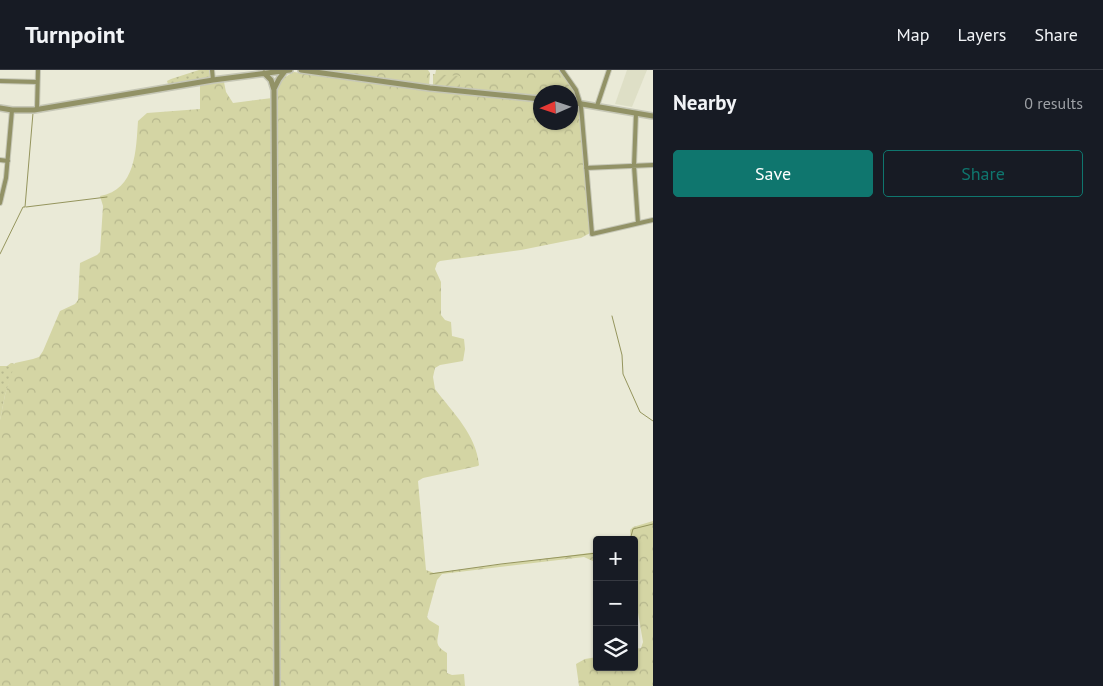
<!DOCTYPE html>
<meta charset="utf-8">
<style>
:root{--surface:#171b24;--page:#242831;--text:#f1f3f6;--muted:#9ea1a6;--line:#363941;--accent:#0f766e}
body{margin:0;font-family:"PT Sans",sans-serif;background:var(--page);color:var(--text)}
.controls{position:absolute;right:15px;bottom:15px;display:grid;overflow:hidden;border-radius:5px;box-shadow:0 1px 4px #0004}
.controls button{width:45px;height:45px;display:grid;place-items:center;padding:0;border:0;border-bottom:1px solid var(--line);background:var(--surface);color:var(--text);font:25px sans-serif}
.compass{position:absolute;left:533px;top:15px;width:45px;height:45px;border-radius:50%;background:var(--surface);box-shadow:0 1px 4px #0004;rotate:267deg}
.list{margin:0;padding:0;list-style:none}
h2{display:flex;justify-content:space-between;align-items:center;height:65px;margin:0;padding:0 20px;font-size:21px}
h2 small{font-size:16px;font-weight:400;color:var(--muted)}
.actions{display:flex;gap:10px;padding:15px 20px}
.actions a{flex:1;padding:11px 0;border:1px solid var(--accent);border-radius:5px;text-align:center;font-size:18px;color:var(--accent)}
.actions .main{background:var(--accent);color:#fff}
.icon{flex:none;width:28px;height:28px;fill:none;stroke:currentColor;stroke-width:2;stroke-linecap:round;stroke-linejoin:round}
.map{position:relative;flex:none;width:653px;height:616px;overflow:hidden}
header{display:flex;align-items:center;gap:30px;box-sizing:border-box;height:70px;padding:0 25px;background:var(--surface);border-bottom:1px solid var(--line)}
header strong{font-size:24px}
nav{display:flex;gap:28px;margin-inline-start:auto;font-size:18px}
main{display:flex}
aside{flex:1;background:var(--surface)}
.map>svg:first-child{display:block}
.built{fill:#dedfc6}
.grass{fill:url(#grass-dots)}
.forest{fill:url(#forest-crowns)}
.garden{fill:url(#garden-furrows)}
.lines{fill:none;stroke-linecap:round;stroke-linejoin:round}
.stream{stroke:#95955d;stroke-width:1}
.minor-casing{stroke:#c6c7b6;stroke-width:6}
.tertiary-casing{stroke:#c6c7b6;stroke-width:8}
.minor{stroke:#929266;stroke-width:4}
.tertiary{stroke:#929266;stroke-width:5}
</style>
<header>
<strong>Turnpoint</strong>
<nav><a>Map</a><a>Layers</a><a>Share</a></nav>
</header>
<main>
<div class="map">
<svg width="653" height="616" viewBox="0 0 653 616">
<defs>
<pattern id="grass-dots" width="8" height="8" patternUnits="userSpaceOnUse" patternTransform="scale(1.25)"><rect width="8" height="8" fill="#d4d5a4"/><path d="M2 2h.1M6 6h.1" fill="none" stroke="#b6b78d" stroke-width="1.8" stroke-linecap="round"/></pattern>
<pattern id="forest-crowns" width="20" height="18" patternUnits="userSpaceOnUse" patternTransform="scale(1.25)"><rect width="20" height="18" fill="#d4d5a4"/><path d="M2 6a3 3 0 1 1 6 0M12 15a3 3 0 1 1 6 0" fill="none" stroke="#b6b78d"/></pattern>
<pattern id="garden-furrows" width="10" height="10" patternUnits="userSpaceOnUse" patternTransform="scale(1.25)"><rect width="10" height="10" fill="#d4d5a4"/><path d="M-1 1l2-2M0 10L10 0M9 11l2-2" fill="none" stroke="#b6b78d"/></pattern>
</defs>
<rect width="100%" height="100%" fill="#eaead7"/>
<!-- built -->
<path class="built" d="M627 0H647L632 37 615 34Z"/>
<!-- grass -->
<path class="grass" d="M199 0H209L211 8 168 14 167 11 171 9Z
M11 293 16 294 5 325 0 350V296H7Z"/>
<!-- forest -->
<path class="forest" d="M324 0H428L430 3 429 16Z
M436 0H559L576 23 577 30H571L570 22H540V27L460 19 435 5Z
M294 2 430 21 540 32V52H570L571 34 579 35 590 163 581 168 521 180 440 191 437 193 435 199 441 212V245L445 250 451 252 452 266 464 269 465 279 463 291 440 295 435 298 433 307 435 319C453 343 476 364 479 395L478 396 423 408 418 411 426 500 434 503 597 482V502L595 492 584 487 442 504 437 510 427 547 429 550 439 556C439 571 432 574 447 583V603L452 605 464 604 465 616H280L276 28C277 11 279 10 294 2Z
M224 12 226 22 233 33 272 28 273 616H0V350L5 325 15 293 33 289 39 287 43 281 60 241 75 234 78 230 80 193 97 185 100 182 103 136 100 126C136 120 136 80 138 51L147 43 200 39V15Z
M653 451V616H579L576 594 585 589 597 587V597H634V579L641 578 643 572 634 519V470H631L630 460 633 457Z"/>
<!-- garden -->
<path class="garden" d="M433 4 460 6V19L433 16Z"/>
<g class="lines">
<!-- stream -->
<path class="stream" d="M26 137 107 127
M0 184 23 137H25L33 43
M612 246 622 285 623 304 640 342 653 351
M630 470 633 459 653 454
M430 504 501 494 597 483"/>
<defs>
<path id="minor" d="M212 0 213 10
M562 0 576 20 581 36 592 164 653 150
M0 11 37 12
M597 36 609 0
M37 39 38 0
M636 43 634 96 638 153
M0 90 8 91
M586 98 653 95
M0 133 6 108 12 40"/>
<path id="tertiary" d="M301 0 430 18 540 29
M264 3 271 10 274 20 277 616
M274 19 279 9 285 1
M570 32 653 46
M0 38 12 40H34L213 10 290 0"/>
</defs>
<!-- minor casing -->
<use href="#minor" class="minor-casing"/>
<!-- tertiary casing -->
<use href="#tertiary" class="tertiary-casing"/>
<!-- minor -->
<use href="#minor" class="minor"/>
<!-- tertiary -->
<use href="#tertiary" class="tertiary"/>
</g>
</svg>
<div class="controls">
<button>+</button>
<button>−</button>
<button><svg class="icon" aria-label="layers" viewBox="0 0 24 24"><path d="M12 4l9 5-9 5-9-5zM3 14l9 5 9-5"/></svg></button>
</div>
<svg class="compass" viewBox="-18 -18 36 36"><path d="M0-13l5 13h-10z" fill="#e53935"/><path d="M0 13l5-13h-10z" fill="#9ea1a6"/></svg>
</div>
<aside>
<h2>Nearby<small>0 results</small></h2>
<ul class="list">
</ul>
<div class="actions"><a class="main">Save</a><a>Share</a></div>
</aside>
</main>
